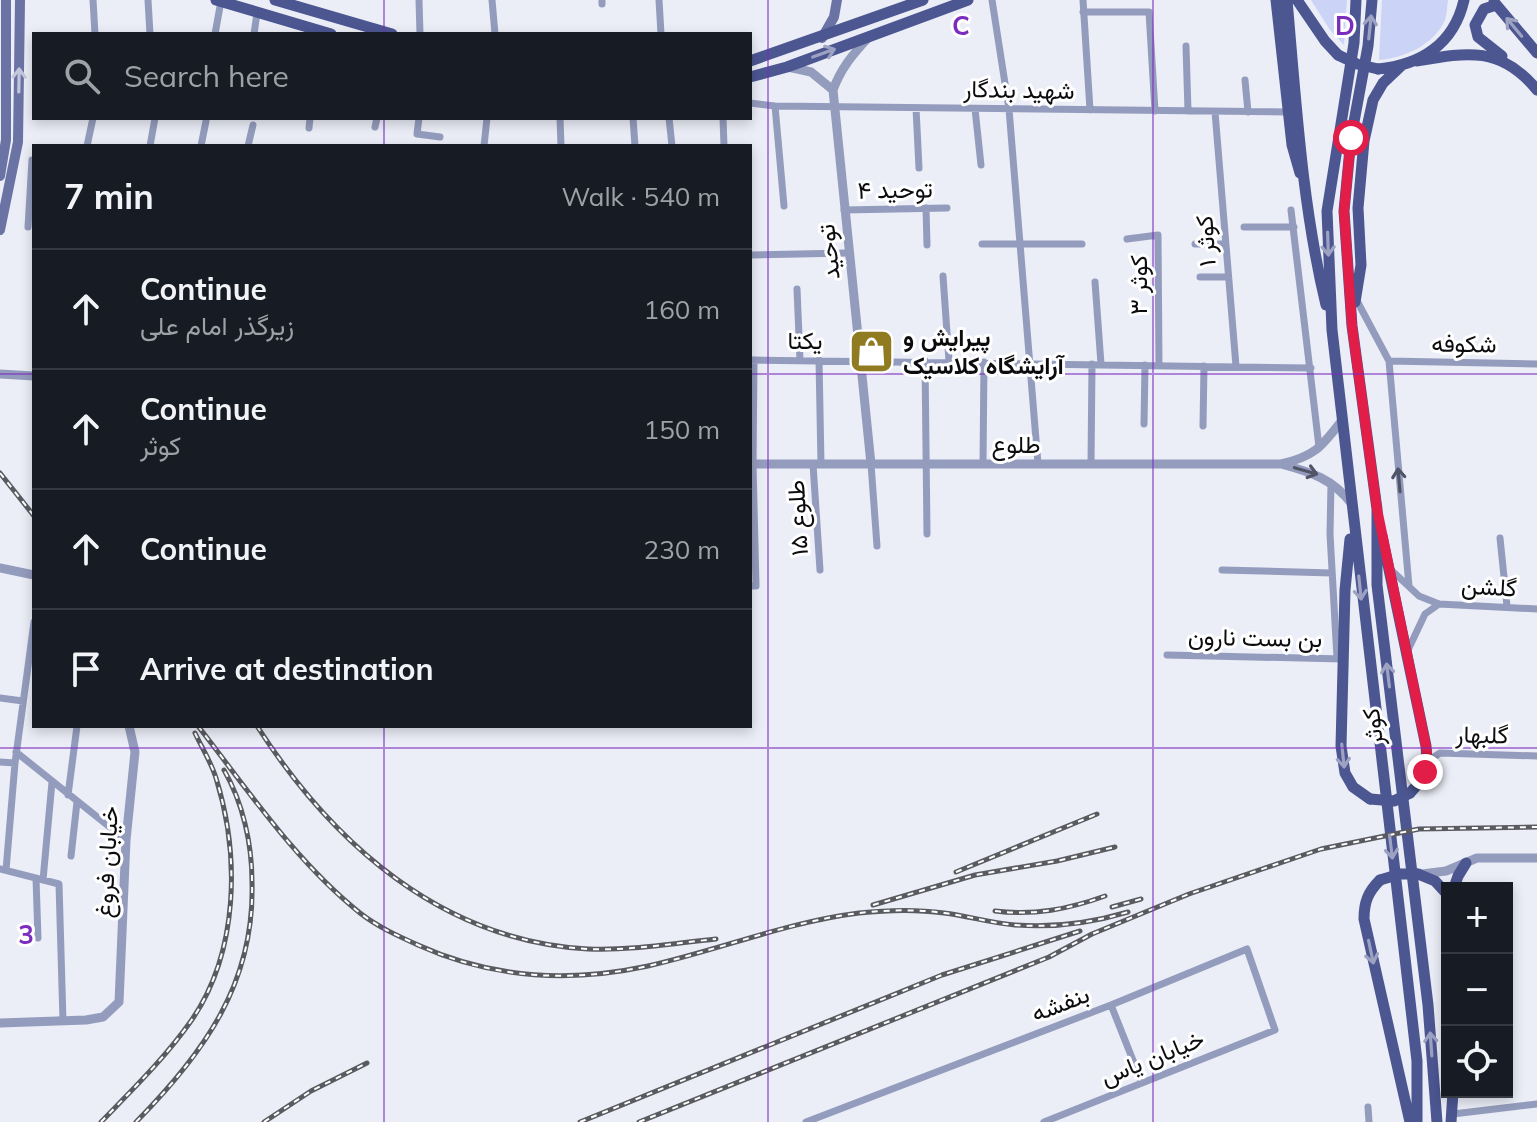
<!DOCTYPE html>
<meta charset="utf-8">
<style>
:root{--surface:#171b24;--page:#20242c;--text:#f1f3f6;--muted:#9ea1a6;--line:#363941}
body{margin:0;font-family:Mulish,Vazirmatn,sans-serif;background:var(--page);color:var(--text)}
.controls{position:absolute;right:24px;bottom:24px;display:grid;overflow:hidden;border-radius:0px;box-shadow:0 4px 12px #0003}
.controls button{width:72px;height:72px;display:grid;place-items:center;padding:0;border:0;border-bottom:2px solid var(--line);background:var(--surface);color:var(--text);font:40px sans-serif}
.stop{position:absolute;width:24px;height:24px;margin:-18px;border:6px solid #e11d48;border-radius:50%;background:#fff}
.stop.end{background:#e11d48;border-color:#fff;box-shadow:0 2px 8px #0008}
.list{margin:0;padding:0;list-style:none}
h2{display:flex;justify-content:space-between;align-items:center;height:104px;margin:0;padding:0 32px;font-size:34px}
h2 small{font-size:26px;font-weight:400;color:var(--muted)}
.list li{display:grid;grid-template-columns:52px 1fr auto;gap:24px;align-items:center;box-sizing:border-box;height:120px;padding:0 32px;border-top:2px solid var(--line)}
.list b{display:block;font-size:30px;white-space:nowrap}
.list p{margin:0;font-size:26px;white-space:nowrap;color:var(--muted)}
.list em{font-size:26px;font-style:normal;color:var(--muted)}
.icon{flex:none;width:44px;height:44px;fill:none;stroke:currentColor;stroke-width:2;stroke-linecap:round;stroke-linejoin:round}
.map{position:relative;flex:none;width:1537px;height:1122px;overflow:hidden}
.search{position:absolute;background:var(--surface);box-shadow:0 4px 12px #0003;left:32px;top:32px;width:720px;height:88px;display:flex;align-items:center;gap:20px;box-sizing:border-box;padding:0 28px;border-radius:0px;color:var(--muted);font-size:30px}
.panel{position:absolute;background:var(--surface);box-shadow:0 4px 12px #0003;left:32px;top:144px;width:720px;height:584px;border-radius:0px}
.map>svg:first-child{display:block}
.green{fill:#cbd3f6}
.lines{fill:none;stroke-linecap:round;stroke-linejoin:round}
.minor{stroke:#949cbd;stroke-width:7}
.tertiary{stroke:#949cbd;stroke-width:9}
.secondary{stroke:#6a73a4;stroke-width:10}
.primary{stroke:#4c5691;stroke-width:11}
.rail-casing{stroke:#5a5b60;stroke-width:5}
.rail{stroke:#fff;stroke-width:2;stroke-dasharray:6;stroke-linecap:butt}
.primary-bridge{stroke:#4c5691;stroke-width:11}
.oneway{stroke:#9da2c2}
.oneway2{stroke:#c3c7db}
.oneway3{stroke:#505466}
.route{stroke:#e11d48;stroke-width:10}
.grid{fill:none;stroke:#7b2cbf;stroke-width:2;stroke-opacity:0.55}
.labels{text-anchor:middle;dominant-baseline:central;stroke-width:6;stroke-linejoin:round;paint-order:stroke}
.street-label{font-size:24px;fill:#0c0c0f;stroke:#fff}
.poi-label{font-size:24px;font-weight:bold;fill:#0c0c0f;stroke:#fff;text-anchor:start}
.grid-label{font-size:26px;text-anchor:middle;font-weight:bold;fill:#7b2cbf;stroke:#fff;stroke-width:6;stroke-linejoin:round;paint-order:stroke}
</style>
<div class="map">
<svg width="1537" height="1122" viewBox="0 0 1537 1122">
<rect width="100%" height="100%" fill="#ebedf7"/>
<!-- green -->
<path class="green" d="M1311 0H1347L1344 45 1330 30Z
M1382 0H1448C1447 6 1447 14 1445 20 1434 45 1404 58 1379 60Z"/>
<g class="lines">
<!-- minor -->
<path class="minor" d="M93 0 95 34
M148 0 150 34
M419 0 420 34
M492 0 495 34
M602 0V4
M659 0 661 34
M992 0 1009 109 1038 464
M1083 0 1090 110
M1083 12H1149L1155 111
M215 34 221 1
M254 34 257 13
M1186 46 1188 111
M1245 80 1248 112
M750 103 775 106 1288 112
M775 106 784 206
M916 108 919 168
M975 109 981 165
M1215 112 1236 366
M419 118 417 134 440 137
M560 118 561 146
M633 118 635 146
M669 118 672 146
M723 118 724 146
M375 127 377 118
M309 128 310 118
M87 146 93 118
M150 146 155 118
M201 146 206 121
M248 146 253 125
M484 146 487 118
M926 208 927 245
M844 210 947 208
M1291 210 1319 447
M28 227 32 160
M1244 227H1294
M1127 239 1158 235 1159 365
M982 244H1082
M1195 244H1225
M750 255 848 253
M943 276 949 361
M1200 277H1227
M1095 282 1101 364
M797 289 800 360
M1356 299 1389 361 1409 586
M750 360 1311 368
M819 360 821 464
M925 361 927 534
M1389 361 1537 364
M1144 424 1145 365
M1203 426 1204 366
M813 464 820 570
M871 464 877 546
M983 464 984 362
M1091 464 1092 364
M1331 483 1330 534 1337 658
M1500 538 1507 606
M1389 568 1419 596 1439 604 1537 609
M1222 570 1332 573
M750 586H756L753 464 754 360
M1408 650 1425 614 1439 604
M1167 655 1343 659
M0 698 23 701
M16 752 126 840
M1428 761 1440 753 1537 756
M0 762 15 763
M68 795 77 726
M71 856 77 802
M0 869 59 884 63 1021
M6 870 15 763 34 622
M36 878 38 938
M43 880 52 782
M1111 1005 1142 1083
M1368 1107 1369 1122
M1453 1114 1537 1104
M806 1122 1111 1005 1247 949 1275 1030 1044 1122"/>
<!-- tertiary -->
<path class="tertiary" d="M788 67 811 72 833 90 871 464
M833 90C841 68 853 54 869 37
M0 374 34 376
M1343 419C1322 446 1316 456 1281 464 1311 472 1333 479 1352 504
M750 464H1281
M0 568 34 575
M1422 874 1446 871 1477 858H1537
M0 1023 86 1020 103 1017 119 1002 126 840 135 752 129 726"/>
<!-- secondary -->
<path class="secondary" d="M822 38 834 17 837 0
M0 176 6 140V0
M0 230 18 142 20 0"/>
<!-- primary -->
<path class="primary" d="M216 0 331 34
M275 0 392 34
M1276 0 1292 145 1300 173
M1287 0C1296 101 1302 206 1326 305
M1297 0 1325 41 1338 55
M1356 0 1354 43 1327 211 1332 330 1417 1061V1122
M1372 0 1368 46 1351 138 1344 211 1352 326 1377 509V585L1428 1005 1437 1122
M1494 2 1537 53
M1496 5 1484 9 1475 25 1478 37 1502 56
M750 61 923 0
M1417 61C1468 52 1501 46 1537 90
M1378 69C1421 65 1454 44 1464 0
M750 77 787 67 968 0
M1355 302 1361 265 1358 208 1364 141 1373 100 1383 83 1401 66
M1382 536 1426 746C1428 766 1424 779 1410 793
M1350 539 1345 590 1341 746 1345 773 1353 787 1370 799
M1418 874 1435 881 1447 894
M1380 880C1368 892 1364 902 1364 919L1410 1122
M1454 888 1458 876 1466 863
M1451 1122 1453 1092"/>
<defs>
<path id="rail" d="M0 473 34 516
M198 726C248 790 296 862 360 913 378 927 398 936 418 945 493 979 569 983 648 966 719 950 787 922 859 913 887 910 915 909 944 913 968 916 991 923 1015 925 1054 928 1091 923 1128 912
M257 726C333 844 442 941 588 949 630 951 675 943 716 939
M956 872 1097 814
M873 905 975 875 1057 861 1115 847
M1112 907 1141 899
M995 911C1034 916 1069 909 1105 896
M101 1122C132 1090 165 1058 191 1021 239 952 240 855 216 778 211 762 202 748 195 733
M136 1122C204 1053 255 983 252 882 252 844 243 803 224 770
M264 1122 311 1091 367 1063
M580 1122 942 975 1080 931
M639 1122 1049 957 1092 934 1189 894 1321 849 1419 829 1537 827"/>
</defs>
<!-- rail casing -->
<use href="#rail" class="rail-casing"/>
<!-- rail -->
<use href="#rail" class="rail"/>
<!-- primary-bridge -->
<path class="primary-bridge" d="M1338 55 1357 64 1378 69
M1370 799 1394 801 1410 793
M1380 880 1400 874H1418"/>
</g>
<!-- one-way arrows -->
<defs><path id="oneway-shaft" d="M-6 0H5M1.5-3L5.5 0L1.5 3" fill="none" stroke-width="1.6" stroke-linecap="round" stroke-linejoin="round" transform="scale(2)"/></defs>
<g class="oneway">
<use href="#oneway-shaft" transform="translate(1370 27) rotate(-84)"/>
<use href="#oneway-shaft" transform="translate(1514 27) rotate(-130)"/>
<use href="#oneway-shaft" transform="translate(824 53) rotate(-20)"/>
<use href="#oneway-shaft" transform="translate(1328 244) rotate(88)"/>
<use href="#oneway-shaft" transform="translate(1360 588) rotate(84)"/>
<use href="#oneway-shaft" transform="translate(1388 675) rotate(-97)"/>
<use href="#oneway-shaft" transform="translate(1343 756) rotate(84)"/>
<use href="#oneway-shaft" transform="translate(1391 847) rotate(83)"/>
<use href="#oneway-shaft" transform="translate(1371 952) rotate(78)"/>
<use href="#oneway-shaft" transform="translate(1431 1044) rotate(-94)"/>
</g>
<use class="oneway2" href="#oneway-shaft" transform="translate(19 80) rotate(-89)"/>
<g class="oneway3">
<use href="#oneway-shaft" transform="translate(1306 471) rotate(16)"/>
<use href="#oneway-shaft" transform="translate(1399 480) rotate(-95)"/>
</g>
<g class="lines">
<!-- route -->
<path class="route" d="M1351 138 1344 211 1352 326 1377 509 1426 746 1428 761 1425 772"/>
</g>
<!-- grid -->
<path class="grid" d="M384 0V34M768 0V1122M1153 0V1122M384 118V146M0 374H34M750 374H1537M384 726V1122M0 748H1537"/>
<!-- icons -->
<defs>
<symbol id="shop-square" viewBox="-11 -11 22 22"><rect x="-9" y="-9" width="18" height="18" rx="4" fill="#917b21" stroke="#fff"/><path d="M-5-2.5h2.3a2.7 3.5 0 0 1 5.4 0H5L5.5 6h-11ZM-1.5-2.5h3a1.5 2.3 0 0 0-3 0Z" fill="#fff"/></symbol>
</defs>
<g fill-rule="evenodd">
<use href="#shop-square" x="846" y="326" width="51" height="51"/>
</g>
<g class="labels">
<!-- street labels -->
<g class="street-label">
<text transform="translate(1019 89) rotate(1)">شهید بندگار</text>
<text transform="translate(895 189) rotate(-1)">توحید ۴</text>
<text transform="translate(1205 241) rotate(-94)">کوثر ۱</text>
<text transform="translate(828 252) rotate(-96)">توحید</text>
<text transform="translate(1138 285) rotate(-90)">کوثر ۳</text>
<text x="805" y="340">یکتا</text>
<text transform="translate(1464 343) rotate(1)">شکوفه</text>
<text x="1016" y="444">طلوع</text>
<text transform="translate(797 518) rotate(-93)">طلوع ۱۵</text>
<text transform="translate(1489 586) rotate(3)">گلشن</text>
<text transform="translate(1255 637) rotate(1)">بن بست نارون</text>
<text transform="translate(1372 727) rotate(-97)">کوثر</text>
<text transform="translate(1482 734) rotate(1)">گلبهار</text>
<text transform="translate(106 862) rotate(-87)">خیابان فروغ</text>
<text transform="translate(1060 1003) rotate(-21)">بنفشه</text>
<text transform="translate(1152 1057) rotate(-22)">خیابان یاس</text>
</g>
<!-- poi labels -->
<g class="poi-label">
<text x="903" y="337">پیرایش و<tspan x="903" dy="28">آرایشگاه کلاسیک</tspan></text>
</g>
</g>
<g class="grid-label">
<text x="961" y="35">C</text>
<text x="1345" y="35">D</text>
<text x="26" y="944">3</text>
</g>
</svg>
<div class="controls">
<button>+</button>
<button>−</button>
<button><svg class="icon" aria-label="locate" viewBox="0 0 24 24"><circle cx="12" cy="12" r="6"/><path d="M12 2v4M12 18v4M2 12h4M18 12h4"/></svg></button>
</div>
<div class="stop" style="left:1351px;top:138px"></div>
<div class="stop end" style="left:1425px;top:772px"></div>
<div class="search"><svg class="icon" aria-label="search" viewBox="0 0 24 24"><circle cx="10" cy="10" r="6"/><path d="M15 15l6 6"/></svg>Search here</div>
<section class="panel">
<h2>7 min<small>Walk · 540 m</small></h2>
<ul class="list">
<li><svg class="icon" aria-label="ahead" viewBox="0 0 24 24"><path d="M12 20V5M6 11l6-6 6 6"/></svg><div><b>Continue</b><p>زیرگذر امام علی</p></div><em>160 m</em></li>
<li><svg class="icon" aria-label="ahead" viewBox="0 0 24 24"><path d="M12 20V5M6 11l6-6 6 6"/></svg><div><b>Continue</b><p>کوثر</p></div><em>150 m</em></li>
<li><svg class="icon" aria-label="ahead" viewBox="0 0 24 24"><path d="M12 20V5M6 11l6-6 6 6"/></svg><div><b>Continue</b></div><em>230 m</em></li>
<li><svg class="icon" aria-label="arrive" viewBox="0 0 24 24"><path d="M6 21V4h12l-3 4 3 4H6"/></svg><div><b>Arrive at destination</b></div></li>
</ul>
</section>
</div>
